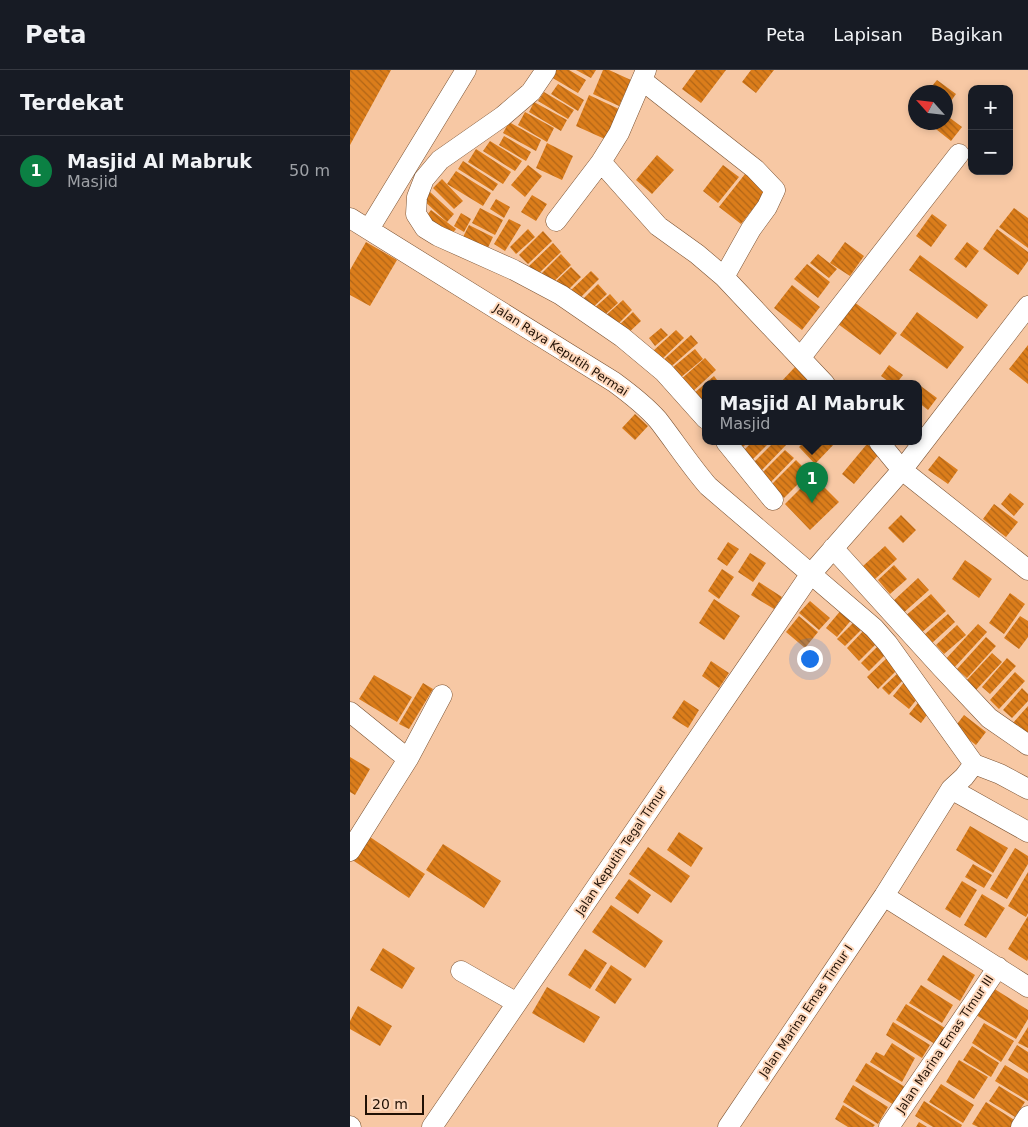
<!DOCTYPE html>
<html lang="id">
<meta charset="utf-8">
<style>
:root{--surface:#171b24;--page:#20242c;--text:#f1f3f6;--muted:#9ea1a6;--line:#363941;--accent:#0b8043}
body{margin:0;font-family:"DejaVu Sans",sans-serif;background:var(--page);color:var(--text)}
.controls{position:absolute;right:15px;top:15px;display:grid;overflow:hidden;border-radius:10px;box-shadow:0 2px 8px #0003}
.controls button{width:45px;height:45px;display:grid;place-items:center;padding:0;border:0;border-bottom:1px solid var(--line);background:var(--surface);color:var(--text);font:25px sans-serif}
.compass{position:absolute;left:558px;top:15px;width:45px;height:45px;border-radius:50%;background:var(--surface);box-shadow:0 2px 8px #0003;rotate:297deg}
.scale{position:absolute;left:15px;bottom:12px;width:59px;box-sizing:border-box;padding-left:5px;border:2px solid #201004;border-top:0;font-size:14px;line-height:18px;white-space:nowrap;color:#201004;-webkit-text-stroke:4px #fdd7bb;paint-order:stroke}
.you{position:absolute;left:459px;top:588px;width:18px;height:18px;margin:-12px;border:4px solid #fff;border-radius:50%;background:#1a73e8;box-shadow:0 0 0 8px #1a73e833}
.badge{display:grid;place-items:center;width:32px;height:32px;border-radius:50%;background:var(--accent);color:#fff;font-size:16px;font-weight:700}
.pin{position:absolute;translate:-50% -41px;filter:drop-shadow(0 1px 2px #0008)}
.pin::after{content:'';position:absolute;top:26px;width:18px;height:15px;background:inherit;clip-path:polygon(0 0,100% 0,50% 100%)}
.popup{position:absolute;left:352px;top:310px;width:220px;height:65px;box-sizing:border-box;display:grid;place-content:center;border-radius:10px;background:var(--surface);filter:drop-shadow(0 1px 4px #0005);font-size:16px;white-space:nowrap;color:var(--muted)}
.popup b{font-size:19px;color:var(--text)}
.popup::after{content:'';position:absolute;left:50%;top:100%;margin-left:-10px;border:10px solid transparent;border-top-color:var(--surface)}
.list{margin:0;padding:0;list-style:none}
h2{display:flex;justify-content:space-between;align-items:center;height:65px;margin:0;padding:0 20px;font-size:21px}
h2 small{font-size:16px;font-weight:400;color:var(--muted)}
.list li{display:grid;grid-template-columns:32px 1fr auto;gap:15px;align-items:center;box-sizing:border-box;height:70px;padding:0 20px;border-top:1px solid var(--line)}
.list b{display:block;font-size:19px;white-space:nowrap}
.list p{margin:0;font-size:16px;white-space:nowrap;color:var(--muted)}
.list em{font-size:16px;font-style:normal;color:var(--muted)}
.map{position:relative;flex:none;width:678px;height:1057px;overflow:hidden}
header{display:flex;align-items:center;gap:30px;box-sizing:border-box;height:70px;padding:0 25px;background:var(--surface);border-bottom:1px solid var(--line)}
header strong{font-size:24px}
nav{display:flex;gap:28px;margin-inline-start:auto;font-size:18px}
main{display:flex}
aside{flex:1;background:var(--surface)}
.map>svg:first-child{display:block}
.building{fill:url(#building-back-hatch)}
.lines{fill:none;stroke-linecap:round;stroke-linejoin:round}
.minor-casing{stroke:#7a5232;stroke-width:21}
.minor{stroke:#fff;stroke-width:20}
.labels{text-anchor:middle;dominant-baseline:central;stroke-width:4;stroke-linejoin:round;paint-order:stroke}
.street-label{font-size:12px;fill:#201004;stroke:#fdd7bb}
</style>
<header>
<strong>Peta</strong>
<nav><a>Peta</a><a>Lapisan</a><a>Bagikan</a></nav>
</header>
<main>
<aside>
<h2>Terdekat<small></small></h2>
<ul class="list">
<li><span class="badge">1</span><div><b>Masjid Al Mabruk</b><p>Masjid</p></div><em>50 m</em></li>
</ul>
</aside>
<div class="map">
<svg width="678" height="1057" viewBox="0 0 678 1057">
<defs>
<pattern id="building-back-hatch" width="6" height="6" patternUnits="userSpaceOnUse" patternTransform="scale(1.25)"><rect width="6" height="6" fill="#db7d1b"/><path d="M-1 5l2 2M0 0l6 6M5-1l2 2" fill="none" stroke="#b16516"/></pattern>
</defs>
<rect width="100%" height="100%" fill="#f7c8a4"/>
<!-- building -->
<path class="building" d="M0 0H41L0 75Z
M205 0H219L236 10 228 23 201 7Z
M226 0H246L241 8Z
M253 0H259L281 10 269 36 243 24Z
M346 0H376L351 33 332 19Z
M401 0H424L406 23 392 12Z
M587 10 606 24 596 38V22H577Z
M208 14 234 30 228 41 201 24Z
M194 22 224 40 218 49 188 31Z
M239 25 271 40 257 70 226 56Z
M184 32 217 50 211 61 179 42Z
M175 42 204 58 197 72 168 55Z
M596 45 612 57 601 71 577 52H596Z
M159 52 191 70 186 81 153 63Z
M154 66 181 82 176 91 149 75Z
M140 71 172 91 165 101 133 81Z
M197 73 223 86 212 110 186 98Z
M126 79 161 102 153 114 118 92Z
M307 85 324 100 302 124 286 110Z
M113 91 148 114 143 121 108 99Z
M178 95 192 106 175 127 161 115Z
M373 95 389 107 368 133 353 121Z
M106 101 141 123 133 136 97 114Z
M395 104 417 121 391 154 369 137Z
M92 109 113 131 104 139 83 118Z
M79 121 104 144 97 152 72 129Z
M182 125 197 134 186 151 171 142Z
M146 129 160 137 154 148 140 139Z
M130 138 153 150 145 165 122 153Z
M664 138 678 148V178L649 157Z
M81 140 106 159 99 168 74 149Z
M111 143 121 149 114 162 104 156Z
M582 144 597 155 581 177 566 166Z
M159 149 171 155 155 181 144 174Z
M119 155 143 167 135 184 111 171Z
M178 159 185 167 166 184 160 177Z
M647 159 678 182V191L668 205 633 179Z
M193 161 202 171 178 194 169 185Z
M16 172 47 190 20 236 0 225V200Z
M495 172 514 186 500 206 480 193Z
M617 172 629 181 616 198 604 189Z
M203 173 211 182 187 205 179 196Z
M211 184 221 195 198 217 188 207Z
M468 184 487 199 479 208 460 193Z
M570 185 638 235 627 249 559 200Z
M457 194 480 212 468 228 444 209Z
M221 197 231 207 212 226 202 215Z
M241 201 249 209 226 232 218 223Z
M248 214 257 224 239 241 230 232Z
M442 215 470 237 452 260 424 238Z
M260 224 268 233 249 250 241 241Z
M273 230 282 240 263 259 253 248Z
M504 232 547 263 530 285 488 254Z
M283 242 291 251 275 266 267 257Z
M567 242 614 277 597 299 550 265Z
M311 258 318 265 305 276 299 268Z
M326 260 334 268 311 290 303 281Z
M341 265 348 273 316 301 309 294Z
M678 275V314L659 299Z
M345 279 353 289 330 308 322 298Z
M355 288 366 300 340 324 329 311Z
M539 295 553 305 546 314H542L531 306Z
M445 297 462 314H429Z
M364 306 370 314H356V328L350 333 343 324Z
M568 314 587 328 578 340 568 332Z
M285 344 298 356 285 370 272 358Z
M384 372H398L391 379Z
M402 372H420L400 392 391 383Z
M424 372H434L437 374 411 401 403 393Z
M454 372H486L465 394 449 377Z
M517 374 529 384 504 414 492 404Z
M435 380 444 388 420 413 411 404Z
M589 386 608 400 598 414 578 400Z
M446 390 459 403 434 428 421 415Z
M463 406 489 432 460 460 435 434Z
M660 423 674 434 664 446 651 434Z
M644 434 668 452 656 467 633 449Z
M551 445 566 460 553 473 538 458Z
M378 472 389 479 377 496 367 489Z
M535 476 547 489 525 509 513 496Z
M400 483 416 493 403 512 388 502Z
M615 490 642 509 629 528 602 509Z
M544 495 557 509 540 524 528 510Z
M372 499 384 507 369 529 358 521Z
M568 508 579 520 551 545 541 533Z
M409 512 432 527 424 539 401 525Z
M660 523 675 534 654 564 639 553Z
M581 524 596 541 570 564 554 547Z
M364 529 390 546 374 570 349 553Z
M460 531 480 548 469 560 449 543Z
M492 539 503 548 487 567 476 558Z
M598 544 605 552 582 573 574 565Z
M449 546 468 562 455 578 436 562Z
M670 546 678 551V567L669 579 654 568Z
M505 551 512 559 495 576 487 569Z
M628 554 637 562 603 599 594 591Z
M607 555 616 565 594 584 586 575Z
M515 559 528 572 509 591 497 578Z
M636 567 646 576 617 608 607 599Z
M530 574 538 582 519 601 511 593Z
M642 583 652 592 626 620 616 611Z
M538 587 549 598 528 619 517 607Z
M657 588 666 596 640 624 632 617Z
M361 591 379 603 369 618 352 606Z
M549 602 555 608 539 625 532 618Z
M665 602 675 611 649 639 640 630Z
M24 605 62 627 47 652 9 629Z
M555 611 571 624 559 639 543 626Z
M73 613 83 619 59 659 49 654Z
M672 618 678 624V631L662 648 653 640Z
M571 629 582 638 571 653 559 644Z
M334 630 349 640 338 658 322 648Z
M678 636V667L663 653Z
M614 645 636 662 626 675 604 658Z
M0 687 20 699 5 725 0 722Z
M620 756 658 778 643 803 606 780Z
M329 762 353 778 341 797 317 780Z
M20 767 75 804 59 828 4 791Z
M93 774 151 811 134 838 76 800Z
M298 777 340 806 321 833 279 804Z
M665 778 678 786V794L657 829 640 819Z
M623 794 642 805 634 818 615 807Z
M678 802V843L676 847 658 836Z
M279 809 301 825 288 844 265 828Z
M612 811 627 820 610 848 595 839Z
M632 824 655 838 636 868 614 855Z
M261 835 313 871 295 898 242 862Z
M678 846V889L677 891 658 879Z
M33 878 65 898 52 919 20 900Z
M235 879 257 893 240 919 218 905Z
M593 885 625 905 610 931 577 910Z
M261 895 282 909 265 934 245 920Z
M571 915 603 935 592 953 559 933Z
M197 917 250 947 234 973 182 943Z
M643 918 678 940V949L666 969 626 945Z
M556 934 595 958 585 974 546 950Z
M8 936 42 956 30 976 0 959V951Z
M543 952 580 975 572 988 536 965Z
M634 953 664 971 651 992 622 973Z
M678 957V978L668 973Z
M542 973 565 988 552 1012 520 992 526 982 534 986Z
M667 975 678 982V1003L658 990Z
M622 976 649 993 641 1007 613 990Z
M609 990 638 1007 624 1029 596 1012Z
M516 993 555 1017 544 1035 505 1011Z
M655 995 678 1009V1031L645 1011Z
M591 1014 624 1035 613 1053 579 1032Z
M503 1015 538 1037 528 1054 493 1032Z
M649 1016 675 1032 665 1047 639 1031Z
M574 1031 612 1055 611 1057H583L565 1046Z
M636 1032 666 1051 662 1057H628L622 1054Z
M493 1035 525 1055 523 1057H498L485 1049Z
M569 1052 577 1057H566Z"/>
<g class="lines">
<defs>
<path id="minor" d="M196 0 181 22 153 46 90 90 74 109 67 127 66 144 75 158 88 166 164 200 211 225 272 267 314 302 356 349
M293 11 405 99 425 120 417 137 401 159 374 207
M251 92 308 156 347 184 374 207 475 314
M0 148 264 312C279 323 295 335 308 350 325 372 340 395 358 416L524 558 538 574 624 694 650 704 678 719
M206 151 251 92 269 63 296 0
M19 159 116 0
M451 287 609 84
M376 372 423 430
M529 372 552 400 678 500
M483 478 591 597 639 648 678 675
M0 642 58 689
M601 719 678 762
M0 781 58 689 92 625
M534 826 678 917
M111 901 167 933
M0 1056 1 1057
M82 1057 460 505 552 400 678 236
M378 1057 534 826 601 719 614 707 624 694
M539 1057 648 897
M671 1057 678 1046"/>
</defs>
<!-- minor casing -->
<use href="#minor" class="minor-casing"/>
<!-- minor -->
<use href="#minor" class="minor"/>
</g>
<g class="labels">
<!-- street labels -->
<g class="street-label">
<text transform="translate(211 280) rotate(33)">Jalan Raya Keputih Permai</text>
<text transform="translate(271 781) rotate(-56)">Jalan Keputih Tegal Timur</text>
<text transform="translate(456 941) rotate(-56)">Jalan Marina Emas Timur I</text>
<text transform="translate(595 974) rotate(-56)">Jalan Marina Emas Timur III</text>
</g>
</g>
</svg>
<div class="controls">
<button>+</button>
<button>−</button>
</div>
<svg class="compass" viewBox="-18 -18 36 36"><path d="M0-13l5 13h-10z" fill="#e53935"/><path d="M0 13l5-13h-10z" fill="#9ea1a6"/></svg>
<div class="scale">20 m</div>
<div class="you"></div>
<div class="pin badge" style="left:462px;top:433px">1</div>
<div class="popup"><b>Masjid Al Mabruk</b>Masjid</div>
</div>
</main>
